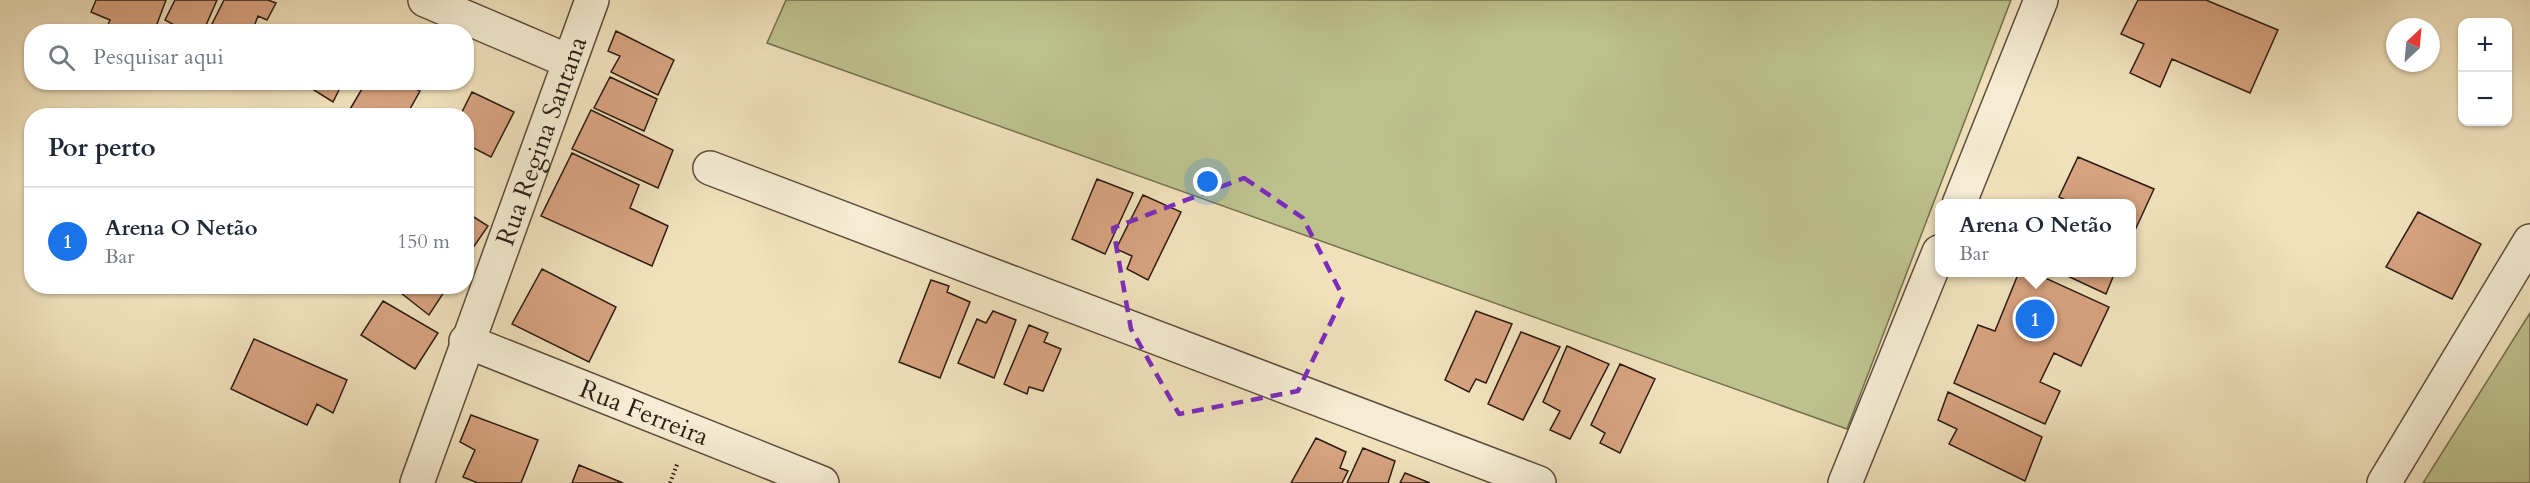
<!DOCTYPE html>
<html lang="pt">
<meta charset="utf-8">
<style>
:root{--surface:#fff;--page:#f6f6f7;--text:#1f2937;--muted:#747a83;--line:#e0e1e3;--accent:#1a73e8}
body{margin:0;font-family:Cardo,serif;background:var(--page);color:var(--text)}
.controls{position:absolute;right:18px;top:18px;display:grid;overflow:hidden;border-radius:12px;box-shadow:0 2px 4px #0004}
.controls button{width:54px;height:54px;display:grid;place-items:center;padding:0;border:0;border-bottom:2px solid var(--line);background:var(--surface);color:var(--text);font:30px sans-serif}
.compass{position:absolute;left:2386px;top:18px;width:54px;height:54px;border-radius:50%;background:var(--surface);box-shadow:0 2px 4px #0004;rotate:26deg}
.you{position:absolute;left:1208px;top:182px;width:21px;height:21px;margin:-15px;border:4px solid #fff;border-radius:50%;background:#1a73e8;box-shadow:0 0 0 9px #1a73e833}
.badge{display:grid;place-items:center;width:39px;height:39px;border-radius:50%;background:var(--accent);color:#fff;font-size:20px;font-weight:700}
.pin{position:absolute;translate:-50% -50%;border:3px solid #fff;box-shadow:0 2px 6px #0006}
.popup{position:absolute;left:1935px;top:199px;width:201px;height:78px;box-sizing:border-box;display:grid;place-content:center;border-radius:12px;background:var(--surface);filter:drop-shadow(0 2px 4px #0005);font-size:20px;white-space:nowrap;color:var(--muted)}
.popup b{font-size:22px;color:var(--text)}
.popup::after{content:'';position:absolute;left:50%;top:100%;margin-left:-12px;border:12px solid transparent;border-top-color:var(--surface)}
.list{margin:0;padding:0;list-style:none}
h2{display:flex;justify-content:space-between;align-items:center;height:78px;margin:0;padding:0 24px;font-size:26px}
h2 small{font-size:20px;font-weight:400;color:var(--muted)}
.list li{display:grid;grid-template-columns:39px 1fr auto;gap:18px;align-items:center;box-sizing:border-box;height:108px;padding:0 24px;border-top:2px solid var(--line)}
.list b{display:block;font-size:22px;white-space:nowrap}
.list p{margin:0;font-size:20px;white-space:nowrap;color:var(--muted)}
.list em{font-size:20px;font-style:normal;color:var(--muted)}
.icon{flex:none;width:33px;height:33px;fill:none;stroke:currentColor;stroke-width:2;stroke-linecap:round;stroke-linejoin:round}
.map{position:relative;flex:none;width:2530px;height:483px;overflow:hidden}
.search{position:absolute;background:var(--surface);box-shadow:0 2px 4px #0004;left:24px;top:24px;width:450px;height:66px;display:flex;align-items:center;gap:15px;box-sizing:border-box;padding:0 21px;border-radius:24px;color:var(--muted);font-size:22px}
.panel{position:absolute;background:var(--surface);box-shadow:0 2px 4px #0004;left:24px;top:108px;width:450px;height:186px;border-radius:24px}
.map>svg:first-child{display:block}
.green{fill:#bdc28d;stroke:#756f50;stroke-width:1.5}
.building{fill:#d7a27f;stroke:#2d1c14;stroke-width:1.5}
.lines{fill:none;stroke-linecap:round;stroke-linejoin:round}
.minor-casing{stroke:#5e4d3e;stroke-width:36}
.path{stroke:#2d1c14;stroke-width:4;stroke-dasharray:1.5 3;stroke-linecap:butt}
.minor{stroke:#f5ecd3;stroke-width:33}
.marked{fill:none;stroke:#7b2cbf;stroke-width:4.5;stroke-dasharray:12 8;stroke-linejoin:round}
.labels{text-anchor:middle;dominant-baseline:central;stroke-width:4.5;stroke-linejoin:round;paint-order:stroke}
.street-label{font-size:26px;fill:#2d1c14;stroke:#f5ecd3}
</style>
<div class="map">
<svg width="2530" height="483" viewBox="0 0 2530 483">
<rect width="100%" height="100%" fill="#f0e1bb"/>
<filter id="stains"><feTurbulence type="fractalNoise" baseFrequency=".00333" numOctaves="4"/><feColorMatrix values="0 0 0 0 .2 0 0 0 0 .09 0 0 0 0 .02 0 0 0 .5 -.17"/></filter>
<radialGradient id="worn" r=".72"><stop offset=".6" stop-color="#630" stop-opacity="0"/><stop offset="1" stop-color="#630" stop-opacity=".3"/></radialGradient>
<!-- green -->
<path class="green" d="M786 0H2011L1847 429 767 43Z
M2530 313V483H2423Z"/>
<!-- building -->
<path class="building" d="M96 0H166L154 32H105L110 20 91 12Z
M175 0H217L203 32H187L165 20Z
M224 0H268L276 3 267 20 258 16 252 32H208Z
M2138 0H2206L2278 30 2250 93 2172 59 2160 87 2130 73 2144 44 2121 34Z
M616 31 674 60 658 95 611 72 620 56 608 51Z
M610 77 657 99 644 131 594 108Z
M301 82H343L333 102Z
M366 82H403L420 91 406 116H346Z
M472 92 514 112 491 157 466 144V116H460Z
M591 110 673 150 658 188 572 149Z
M572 153 639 185 630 208 668 226 652 266 541 216Z
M2078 157 2154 189 2131 239V204H2074L2059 197Z
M1097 179 1133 193 1105 254 1072 239Z
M1143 195 1181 212 1148 280 1127 269 1132 256 1116 249Z
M466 212 488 226 466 258Z
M2418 212 2481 244 2452 299 2386 267Z
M542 269 616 307 589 362 512 324Z
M2019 272H2032L2109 307 2081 366 2054 353 2040 382 2060 391 2045 424 1954 383 1978 325 1995 331Z
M2059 272H2115L2106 294Z
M931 280 949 286 947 292 970 302 940 378 899 362Z
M392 286H448L429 315Z
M383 301 438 333 415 369 361 335Z
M993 311 1016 320 994 378 958 363 977 319 986 323Z
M1476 311 1512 324 1486 383 1476 379 1469 392 1445 380Z
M1029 325 1048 333 1044 342 1061 349 1043 391 1029 387 1027 394 1004 384Z
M1521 332 1560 347 1523 420 1488 404Z
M254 339 347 380 333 413 317 404 307 425 231 389Z
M1567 346 1609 364 1570 439 1550 430 1560 411 1543 402Z
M1620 364 1655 379 1620 453 1600 443 1605 433 1591 425Z
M1948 392 2042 437 2025 481 1949 444 1957 429 1938 420Z
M471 415 538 440 521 483H478L463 477 475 450 460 442Z
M1316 438 1346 452 1340 468 1348 471 1342 483H1291Z
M1363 448 1395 461 1388 483H1347Z
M579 465 623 483H572Z
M1405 473 1430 483H1400Z"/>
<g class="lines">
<defs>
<g id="minor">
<path d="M425 0 568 61"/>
<path d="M710 168 1539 483"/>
<path d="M1959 204 2041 0"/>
<path id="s1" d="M466 341 822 483"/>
<path id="s2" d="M417 483 592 0"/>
<path d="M1845 483 1939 252"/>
<path d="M2384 483 2530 241"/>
</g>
</defs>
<!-- minor casing -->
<use href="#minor" class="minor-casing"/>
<!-- path -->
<path class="path" d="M670 483 678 462"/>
<!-- minor -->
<use href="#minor" class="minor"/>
</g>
<!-- marked area -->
<path class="marked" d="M1244 178 1303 218 1343 297 1298 391 1179 414 1131 329 1113 228Z"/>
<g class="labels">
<!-- street labels -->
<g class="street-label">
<text stroke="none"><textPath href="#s2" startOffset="364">Rua Regina Santana</textPath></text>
<text stroke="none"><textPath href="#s1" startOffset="192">Rua Ferreira</textPath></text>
</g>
</g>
<rect width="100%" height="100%" filter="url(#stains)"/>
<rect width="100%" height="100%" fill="url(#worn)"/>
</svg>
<div class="controls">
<button>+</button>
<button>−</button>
</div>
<svg class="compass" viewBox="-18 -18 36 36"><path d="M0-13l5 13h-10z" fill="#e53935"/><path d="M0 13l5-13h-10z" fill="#747a83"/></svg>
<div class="you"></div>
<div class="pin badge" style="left:2035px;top:319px">1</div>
<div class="popup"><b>Arena O Netão</b>Bar</div>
<div class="search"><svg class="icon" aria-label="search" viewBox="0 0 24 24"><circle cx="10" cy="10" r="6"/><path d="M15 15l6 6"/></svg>Pesquisar aqui</div>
<section class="panel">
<h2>Por perto<small></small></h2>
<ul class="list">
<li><span class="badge">1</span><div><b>Arena O Netão</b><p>Bar</p></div><em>150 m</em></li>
</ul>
</section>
</div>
